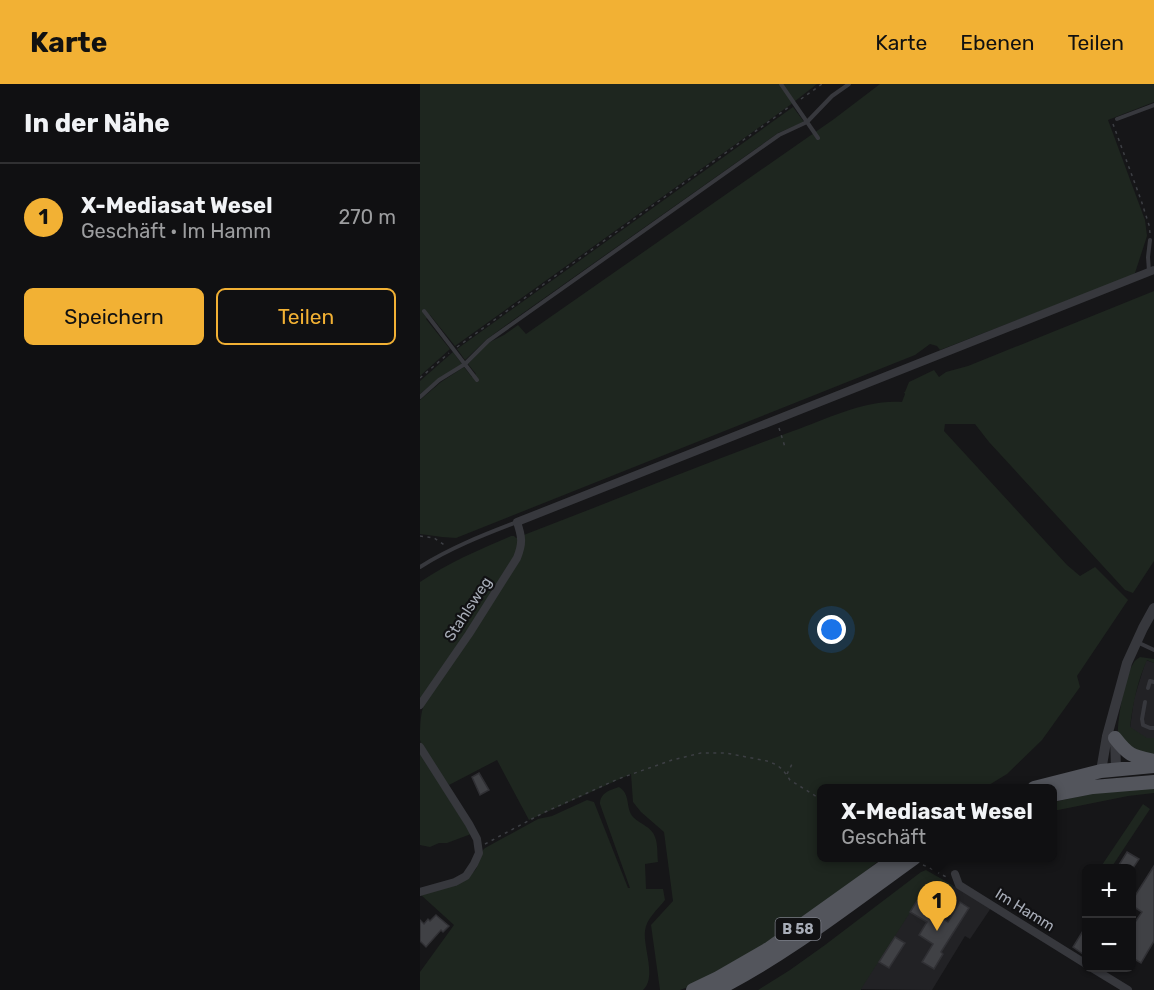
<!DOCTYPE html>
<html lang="de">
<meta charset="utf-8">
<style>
:root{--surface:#101012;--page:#1e1e20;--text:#f1f3f6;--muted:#9c9d9f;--line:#303032;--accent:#f2b134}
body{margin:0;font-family:Rubik,sans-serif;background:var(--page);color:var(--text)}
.controls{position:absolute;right:18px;bottom:18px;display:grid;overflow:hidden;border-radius:9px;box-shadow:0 2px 4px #0004}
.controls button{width:54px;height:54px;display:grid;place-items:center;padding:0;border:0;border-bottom:2px solid var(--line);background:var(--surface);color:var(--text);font:30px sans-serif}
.you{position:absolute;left:412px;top:546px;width:21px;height:21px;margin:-15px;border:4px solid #fff;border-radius:50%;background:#1a73e8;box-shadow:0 0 0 9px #1a73e833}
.badge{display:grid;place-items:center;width:39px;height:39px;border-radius:50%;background:var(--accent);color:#111;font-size:20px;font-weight:700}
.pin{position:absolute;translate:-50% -50px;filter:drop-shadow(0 2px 3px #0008)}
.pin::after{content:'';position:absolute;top:32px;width:21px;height:18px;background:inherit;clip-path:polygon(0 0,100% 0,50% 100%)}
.popup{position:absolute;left:397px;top:700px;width:240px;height:78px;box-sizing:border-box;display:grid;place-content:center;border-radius:9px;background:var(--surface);filter:drop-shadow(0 2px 4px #0005);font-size:20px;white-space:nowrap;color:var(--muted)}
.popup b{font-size:22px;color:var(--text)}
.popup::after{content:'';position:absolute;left:50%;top:100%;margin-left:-12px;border:12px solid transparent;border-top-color:var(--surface)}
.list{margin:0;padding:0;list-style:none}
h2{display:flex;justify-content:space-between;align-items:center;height:78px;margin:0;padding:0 24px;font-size:26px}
h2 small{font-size:20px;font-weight:400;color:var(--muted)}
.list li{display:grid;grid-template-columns:39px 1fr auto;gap:18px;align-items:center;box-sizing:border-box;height:108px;padding:0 24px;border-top:2px solid var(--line)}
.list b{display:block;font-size:22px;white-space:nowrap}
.list p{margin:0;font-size:20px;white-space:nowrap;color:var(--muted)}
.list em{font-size:20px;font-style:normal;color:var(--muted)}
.actions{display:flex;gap:12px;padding:18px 24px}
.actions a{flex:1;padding:14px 0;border:2px solid var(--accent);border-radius:9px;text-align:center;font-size:21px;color:var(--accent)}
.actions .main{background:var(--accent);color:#111}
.map{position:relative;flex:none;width:734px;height:906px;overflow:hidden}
header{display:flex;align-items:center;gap:36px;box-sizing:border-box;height:84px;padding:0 30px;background:var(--accent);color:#111}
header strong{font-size:28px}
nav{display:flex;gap:33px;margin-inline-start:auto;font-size:21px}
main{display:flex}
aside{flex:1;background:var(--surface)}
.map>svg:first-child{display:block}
.built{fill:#222225}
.green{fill:#1e261f}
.building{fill:#404145;stroke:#303034;stroke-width:1.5}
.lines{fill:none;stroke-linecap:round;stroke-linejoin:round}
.path{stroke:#3d3f44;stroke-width:1.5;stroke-dasharray:3 4.5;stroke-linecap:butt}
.service{stroke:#37383d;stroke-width:4}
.minor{stroke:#37383d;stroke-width:8}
.tertiary{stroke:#37383d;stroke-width:10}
.primary{stroke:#53555c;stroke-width:14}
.labels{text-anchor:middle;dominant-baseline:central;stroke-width:4.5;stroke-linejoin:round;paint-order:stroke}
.shield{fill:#111113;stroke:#7b7e86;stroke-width:1.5}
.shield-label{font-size:14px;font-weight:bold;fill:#a8adb8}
.street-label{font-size:15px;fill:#a8adb8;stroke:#111113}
</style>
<header>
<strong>Karte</strong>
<nav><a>Karte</a><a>Ebenen</a><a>Teilen</a></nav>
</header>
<main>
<aside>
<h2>In der Nähe<small></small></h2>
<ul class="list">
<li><span class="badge">1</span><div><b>X-Mediasat Wesel</b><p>Geschäft · Im Hamm</p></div><em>270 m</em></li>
</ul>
<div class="actions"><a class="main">Speichern</a><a>Teilen</a></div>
</aside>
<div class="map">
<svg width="734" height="906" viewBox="0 0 734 906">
<rect width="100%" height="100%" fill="#161618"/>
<!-- built -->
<path class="built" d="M726 576 734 579V654L727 655 710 644 714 615Z
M534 802 571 824 550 855 545 852 512 906 440 905 505 804 521 815 523 814Z"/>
<!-- green -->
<path class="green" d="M0 0H397L370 21 35 262 10 231 6 235 30 265 0 292Z
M460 0H734V18L688 36 725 136 727 152 715 189 711 192 520 266 517 262 510 260 495 271 36 454 22 453 0 450V316L21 298 44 283 52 293 56 290 48 280 68 259 84 251 98 241 106 250 414 35Z
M373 23 384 38 358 49 96 234 67 255 45 276 37 265Z
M734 207V477L713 509 705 506 569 358 555 340H525L524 347 647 481 660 492 675 483 708 516 657 592 660 603 622 656 587 690 564 704H402V774H462L439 793 358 853 268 903 260 906H240L231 841 253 817 244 748 221 728 213 718 211 690 109 736 77 676 29 701C21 690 3 668 0 656 0 643 0 629 5 618L0 616V498C28 479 60 465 91 452H94L96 454C188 419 280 381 373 347 407 335 446 315 482 318L485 310 484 308H485L489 298 514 286 519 293 526 288 548 282Z
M33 268 42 280 18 295 0 310V297Z
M720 573 734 575V579L727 576C717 598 713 620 710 643L727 654H734V672L710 666 699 651 698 647C698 633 705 592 713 580 715 576 716 576 720 573Z
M0 669 51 750 27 759H19L10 763 0 761Z
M734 702V709L708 712 633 727V718H634L675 709Z
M199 703C211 710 205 724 213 733 220 740 232 743 235 753 238 760 237 770 238 778L225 780 226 805H243L245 816C238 825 226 835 225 847 223 864 237 893 223 906H0V888L34 841 1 811C16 805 47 798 56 785 60 778 59 769 65 764L118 735 132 732 167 716 174 718 208 804H210L180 720C180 709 190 706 199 703Z
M723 720 730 725 691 784H680Z
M506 786 534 802 523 814 521 815 505 805 441 905V906H338L370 886 405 861 501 788Z"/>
<!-- building -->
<path class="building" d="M59 689 69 706 60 711 52 693Z
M707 768 719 775 713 784H697Z
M734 782V857L721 879 711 873V844L722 828 711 821V818Z
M505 804 515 810 506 824 528 838 540 818 549 824 521 868 523 870 514 885 502 878 513 860 499 851 507 838 490 828Z
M16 831 29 842 23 848 21 846 6 863 0 857V836L4 840 8 835 10 837Z
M666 842V872L653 863Z
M475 853 485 859 469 884 459 878Z"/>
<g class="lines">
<!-- path -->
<path class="path" d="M381 15 402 0
M693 40 721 116 729 141 730 149
M37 263 369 23
M0 294 29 269
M359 344 365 363
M0 452 14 454 26 462
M367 690 373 678
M65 760 123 729 198 695 252 676 281 669H306L347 677 357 681 363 686 370 696 402 716
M503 781 508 783 528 794"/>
<!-- service -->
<path class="service" d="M361 0 398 54
M697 35 734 21
M729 187 728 173 730 156
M4 227 57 296
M0 313 19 296 45 280 68 257 359 51 387 38 412 12 429 0
M0 483C30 464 63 451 97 438
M717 558 734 566
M728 604 730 597 734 598
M725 618 722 635 723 641 730 644H734"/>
<!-- minor -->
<path class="minor" d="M0 621 49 550 97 474C103 459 102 453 97 438L734 186
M0 663 49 740 57 755 59 769 54 780 46 792 35 798 0 808
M535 790 539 801 666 880
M672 884 708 906"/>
<!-- tertiary -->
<path class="tertiary" d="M695 652 696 685
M681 687 687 652 707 579 723 544 734 524"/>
<!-- primary -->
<path class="primary" d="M695 654C709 672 712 672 734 677
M614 704 681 687 734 682
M632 711 673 703 734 698
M273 906 298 894 350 864 476 774
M296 906C367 870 430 820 494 774"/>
</g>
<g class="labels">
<!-- shield labels -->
<rect class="shield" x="355.5" y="834" width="45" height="22" rx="4.5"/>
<g class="shield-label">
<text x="378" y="845">B 58</text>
</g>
<!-- street labels -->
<g class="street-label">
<text transform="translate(48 525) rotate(-57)">Stahlsweg</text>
<text transform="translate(605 826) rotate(32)">Im Hamm</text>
</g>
</g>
</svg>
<div class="controls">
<button>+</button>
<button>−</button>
</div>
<div class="you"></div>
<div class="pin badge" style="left:517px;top:847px">1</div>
<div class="popup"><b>X-Mediasat Wesel</b>Geschäft</div>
</div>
</main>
